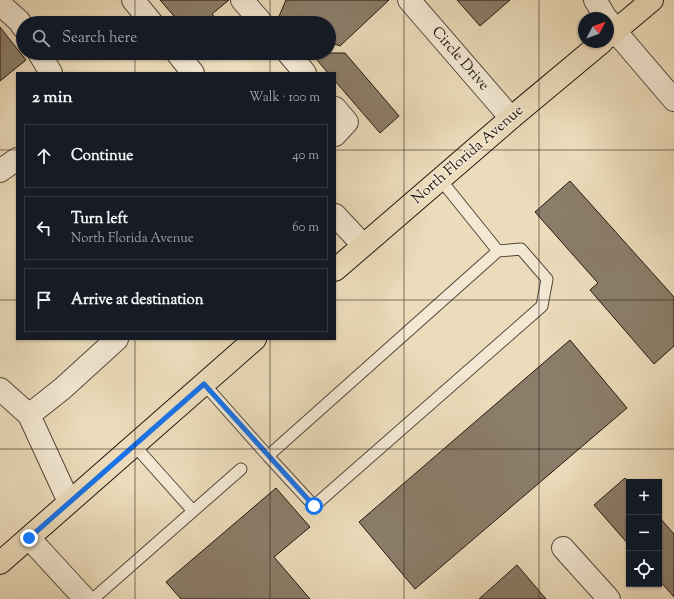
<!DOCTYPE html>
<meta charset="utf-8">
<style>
:root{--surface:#171b24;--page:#20242c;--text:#f1f3f6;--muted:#9ea1a6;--line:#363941}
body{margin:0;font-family:"Sorts Mill Goudy",serif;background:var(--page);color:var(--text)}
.controls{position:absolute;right:12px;bottom:12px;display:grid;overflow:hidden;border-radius:0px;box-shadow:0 1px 3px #0004}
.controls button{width:36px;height:36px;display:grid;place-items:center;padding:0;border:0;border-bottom:1px solid var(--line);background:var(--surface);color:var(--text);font:20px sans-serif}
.compass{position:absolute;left:578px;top:12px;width:36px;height:36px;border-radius:50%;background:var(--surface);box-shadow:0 1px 3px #0004;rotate:49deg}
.stop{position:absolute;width:12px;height:12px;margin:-9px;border:3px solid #1a73e8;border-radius:50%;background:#fff}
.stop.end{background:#1a73e8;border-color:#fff;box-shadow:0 1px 4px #0008}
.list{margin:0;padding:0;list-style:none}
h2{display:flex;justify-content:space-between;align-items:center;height:52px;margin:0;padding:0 16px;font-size:17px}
h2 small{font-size:13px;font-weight:400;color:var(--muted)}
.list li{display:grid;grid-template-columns:26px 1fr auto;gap:12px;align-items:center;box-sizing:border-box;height:64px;margin:0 8px 8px;padding:0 8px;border:1px solid var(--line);border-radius:0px}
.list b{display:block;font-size:15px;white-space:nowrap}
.list p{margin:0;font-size:13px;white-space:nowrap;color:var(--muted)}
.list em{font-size:13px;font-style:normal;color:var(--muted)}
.icon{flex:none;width:22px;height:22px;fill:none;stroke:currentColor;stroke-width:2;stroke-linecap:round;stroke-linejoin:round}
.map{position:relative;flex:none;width:674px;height:599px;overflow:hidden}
.search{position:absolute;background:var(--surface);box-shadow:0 1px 3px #0004;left:16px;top:16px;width:320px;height:44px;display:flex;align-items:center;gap:10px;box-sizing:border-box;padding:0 14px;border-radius:22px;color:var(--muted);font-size:15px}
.panel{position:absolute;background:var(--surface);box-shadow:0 1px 3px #0004;left:16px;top:72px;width:320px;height:268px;border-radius:0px}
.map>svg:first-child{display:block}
.building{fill:#8b7d69;stroke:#221711}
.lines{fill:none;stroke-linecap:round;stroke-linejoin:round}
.service-casing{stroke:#54483c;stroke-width:13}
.minor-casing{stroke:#54483c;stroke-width:24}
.primary-casing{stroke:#221711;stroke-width:24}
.service{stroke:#f3e8d3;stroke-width:11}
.minor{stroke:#f3e8d3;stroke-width:22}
.primary{stroke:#ecdcbb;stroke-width:22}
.route{stroke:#1a73e8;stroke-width:5}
.grid{fill:none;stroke:#221711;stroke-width:1;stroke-opacity:0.55}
.labels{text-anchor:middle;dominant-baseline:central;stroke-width:3;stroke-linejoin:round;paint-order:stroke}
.street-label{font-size:15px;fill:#221711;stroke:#f3e8d3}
</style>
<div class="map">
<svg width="674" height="599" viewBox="0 0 674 599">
<rect width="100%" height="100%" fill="#ecdcbb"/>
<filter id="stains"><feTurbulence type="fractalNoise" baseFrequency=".005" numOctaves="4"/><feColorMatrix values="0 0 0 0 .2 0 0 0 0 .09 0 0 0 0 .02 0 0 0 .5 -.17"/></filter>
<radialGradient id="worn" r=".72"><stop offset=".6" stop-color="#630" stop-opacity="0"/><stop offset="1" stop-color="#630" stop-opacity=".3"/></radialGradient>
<!-- building -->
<path class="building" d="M160 0H229L212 14 220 23H180Z
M286 0H389L340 46 329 42V23H282L277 21Z
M457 0H510L480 26Z
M0 27 26 60 0 81Z
M311 53H345L399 116 380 133 335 81V73H328Z
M570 181 674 297V346L654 364 590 290 598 283 535 212Z
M570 340 627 408 415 589 359 522Z
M625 478 629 482V545L594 505Z
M276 488 310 527 274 557 310 599H181L166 582Z
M659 517 674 534V597L659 580Z
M517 565 546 599H479Z"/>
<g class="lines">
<defs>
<path id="service" d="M204 384 268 456 498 251 440 179
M134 445 193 511
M268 456 314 506 542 306 547 279 521 249 498 251
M93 599 241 469"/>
<path id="minor" d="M133 0 152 23
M242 0 262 23
M409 0 511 118
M595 0 606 18
M0 4 19 21 23 27
M608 20 615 31 674 100
M39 53 51 73
M177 53 193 73
M288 53 305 73
M335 108 347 122 335 135
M0 171 17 159
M335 215 363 245
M0 389 29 415 69 502
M29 415 62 389 117 339
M29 538 85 599
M563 548 609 599"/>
<path id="primary" d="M608 37 652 0
M335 270 511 118 602 42
M0 563 255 339"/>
</defs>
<!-- service casing -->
<use href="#service" class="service-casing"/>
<!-- minor casing -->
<use href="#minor" class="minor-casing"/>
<!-- primary casing -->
<use href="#primary" class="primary-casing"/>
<!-- service -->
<use href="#service" class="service"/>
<!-- minor -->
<use href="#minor" class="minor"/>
<!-- primary -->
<use href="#primary" class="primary"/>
</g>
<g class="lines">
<!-- route -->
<path class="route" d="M29 538 204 384 314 506"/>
</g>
<!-- grid -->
<path class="grid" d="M135 0V23M270 0V23M404 0V599M539 0V599M135 53V73M270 53V73M0 150H17M335 150H674M0 300H17M335 300H674M135 339V599M270 339V599M0 449H674"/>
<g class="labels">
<!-- street labels -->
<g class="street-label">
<text transform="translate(460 59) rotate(49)">Circle Drive</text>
<text transform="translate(468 155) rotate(-41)">North Florida Avenue</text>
</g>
</g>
<rect width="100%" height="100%" filter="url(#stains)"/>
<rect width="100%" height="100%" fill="url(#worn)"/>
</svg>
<div class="controls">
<button>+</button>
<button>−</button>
<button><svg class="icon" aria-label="locate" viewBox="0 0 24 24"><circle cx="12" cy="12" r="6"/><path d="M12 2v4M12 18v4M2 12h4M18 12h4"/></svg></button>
</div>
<svg class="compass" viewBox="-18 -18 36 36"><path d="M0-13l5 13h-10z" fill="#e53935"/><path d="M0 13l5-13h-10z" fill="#9ea1a6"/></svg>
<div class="stop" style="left:314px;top:506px"></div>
<div class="stop end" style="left:29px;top:538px"></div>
<div class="search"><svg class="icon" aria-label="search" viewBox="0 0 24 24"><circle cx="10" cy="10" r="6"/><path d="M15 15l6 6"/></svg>Search here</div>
<section class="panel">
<h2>2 min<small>Walk · 100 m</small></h2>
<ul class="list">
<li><svg class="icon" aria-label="ahead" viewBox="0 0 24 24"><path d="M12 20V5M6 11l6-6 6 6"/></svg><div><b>Continue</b></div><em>40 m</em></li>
<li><svg class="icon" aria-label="left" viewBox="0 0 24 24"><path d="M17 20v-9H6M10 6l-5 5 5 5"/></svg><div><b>Turn left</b><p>North Florida Avenue</p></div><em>60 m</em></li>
<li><svg class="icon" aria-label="arrive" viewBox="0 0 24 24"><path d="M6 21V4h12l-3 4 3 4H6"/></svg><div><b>Arrive at destination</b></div></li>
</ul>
</section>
</div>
